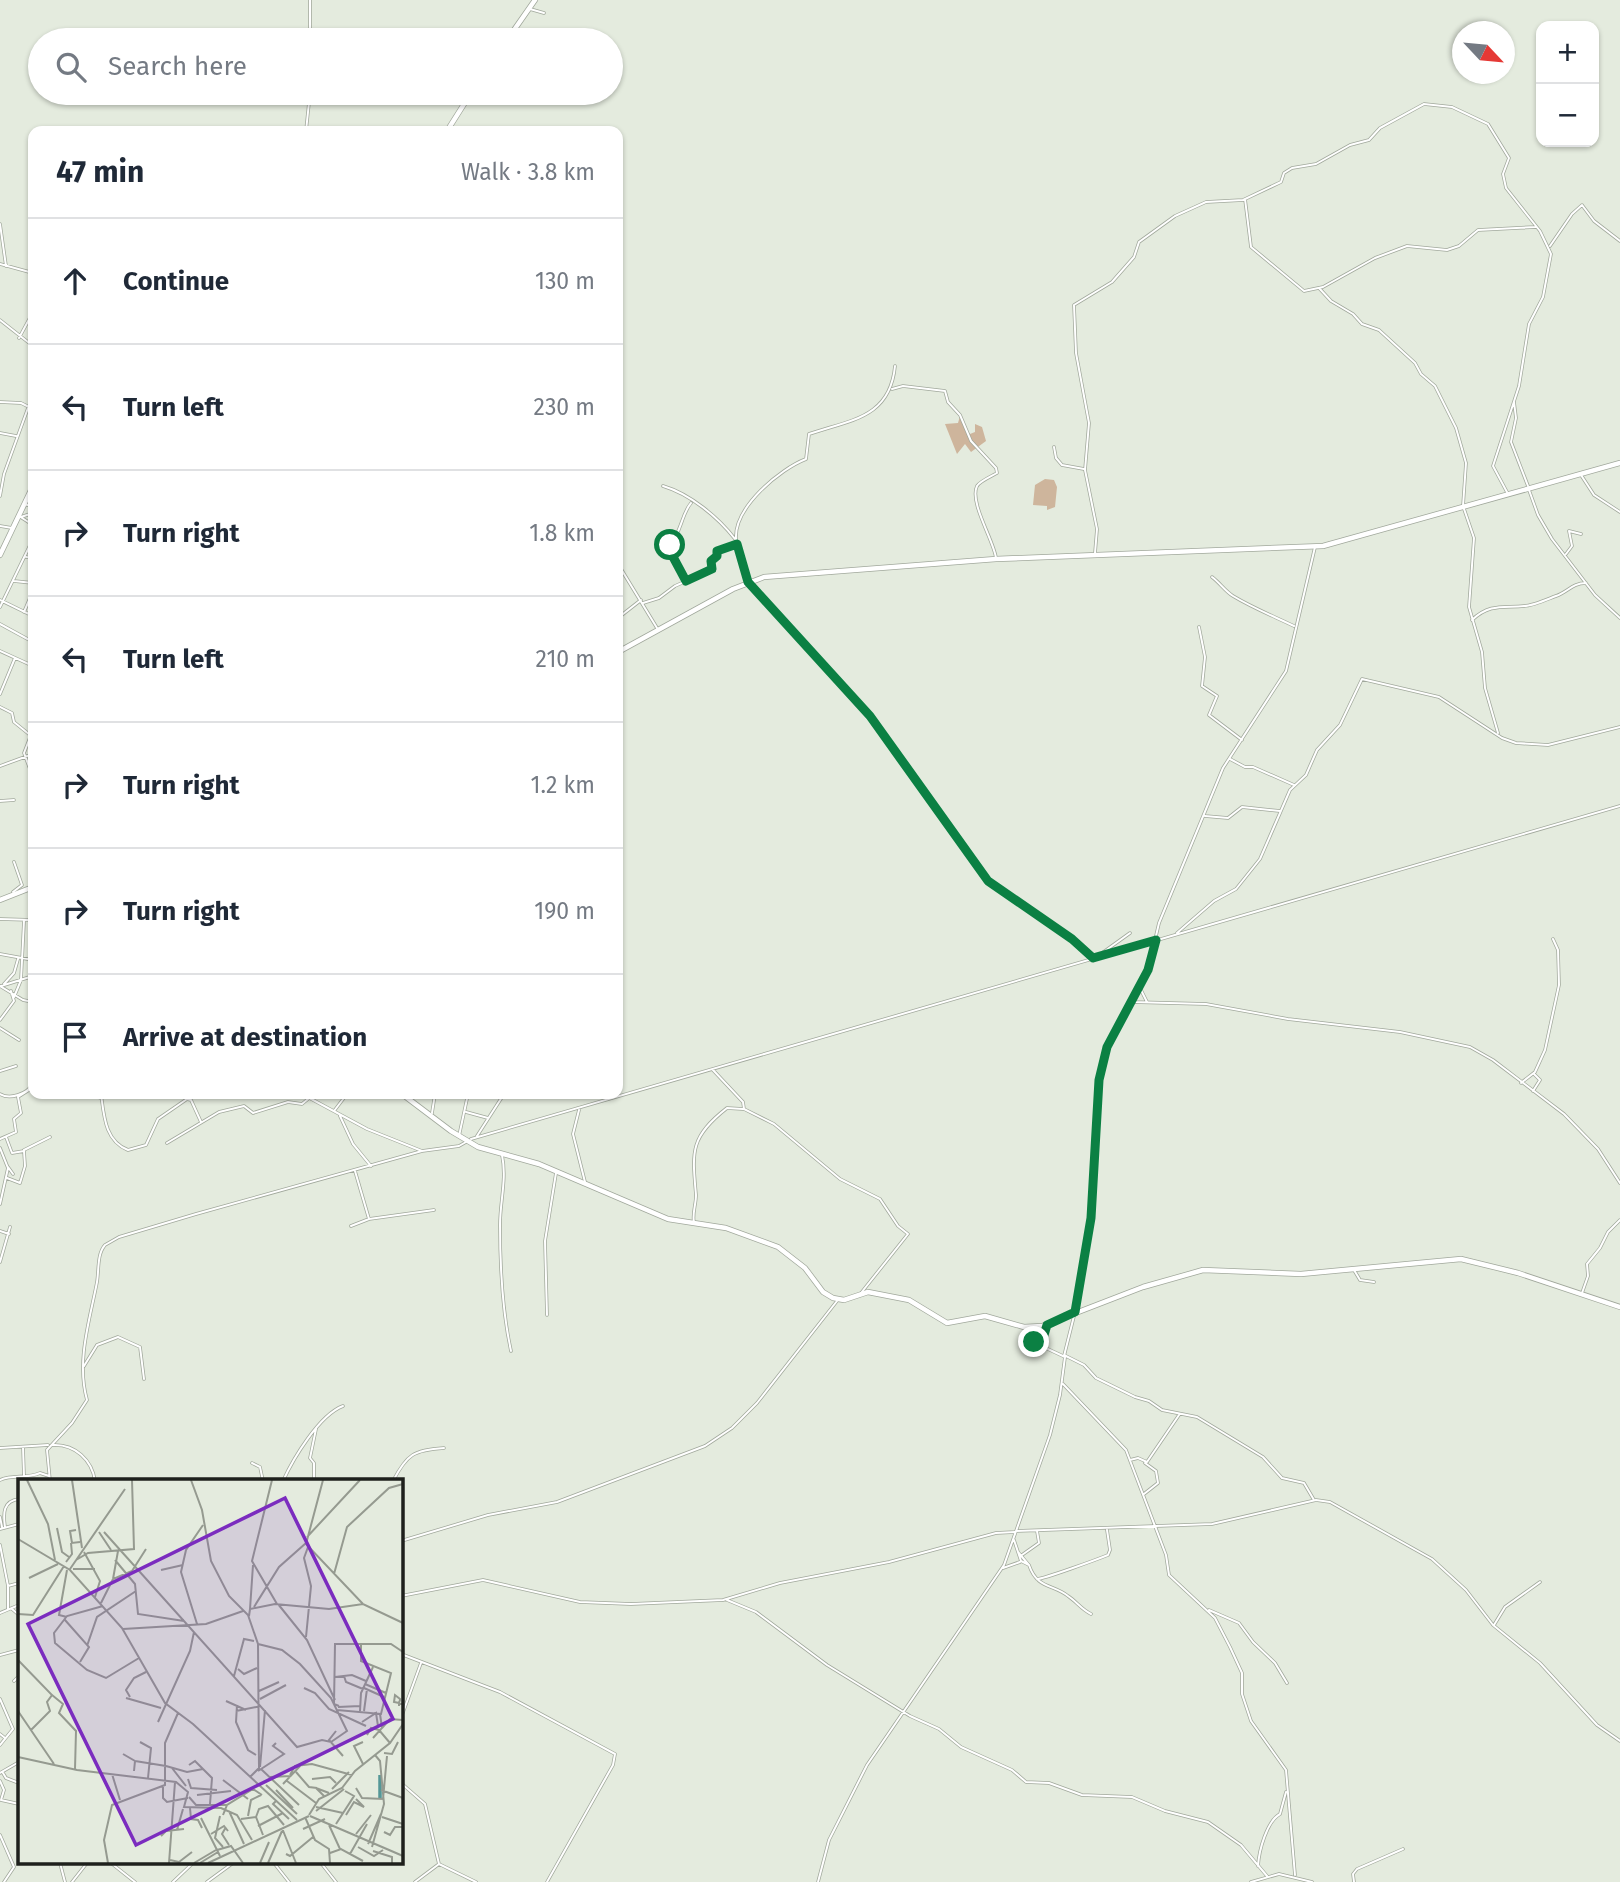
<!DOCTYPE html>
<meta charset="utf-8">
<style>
:root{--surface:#fff;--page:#f2f2f3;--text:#1f2937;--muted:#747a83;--line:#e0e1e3}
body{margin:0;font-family:"Fira Sans",sans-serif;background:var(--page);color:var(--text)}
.controls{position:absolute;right:21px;top:21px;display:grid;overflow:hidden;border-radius:14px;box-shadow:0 2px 5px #0004}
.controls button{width:63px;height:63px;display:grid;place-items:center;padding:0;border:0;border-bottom:2px solid var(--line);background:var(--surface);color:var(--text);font:35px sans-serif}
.compass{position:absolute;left:1452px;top:21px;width:63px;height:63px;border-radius:50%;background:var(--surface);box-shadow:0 2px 5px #0004;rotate:116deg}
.stop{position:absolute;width:21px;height:21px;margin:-16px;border:5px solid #0b8043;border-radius:50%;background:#fff}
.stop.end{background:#0b8043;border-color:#fff;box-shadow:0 2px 7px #0008}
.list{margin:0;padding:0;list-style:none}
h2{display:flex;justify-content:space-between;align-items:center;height:91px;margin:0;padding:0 28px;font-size:30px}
h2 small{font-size:23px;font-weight:400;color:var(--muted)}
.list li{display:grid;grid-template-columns:46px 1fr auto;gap:21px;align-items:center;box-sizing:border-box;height:126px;padding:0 28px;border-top:2px solid var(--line)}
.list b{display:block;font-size:26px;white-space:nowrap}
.list em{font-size:23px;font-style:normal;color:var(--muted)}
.icon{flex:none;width:38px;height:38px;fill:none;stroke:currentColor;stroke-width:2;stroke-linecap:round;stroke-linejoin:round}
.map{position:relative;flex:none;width:1620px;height:1882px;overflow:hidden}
.search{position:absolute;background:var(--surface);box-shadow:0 2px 5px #0004;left:28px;top:28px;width:595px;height:77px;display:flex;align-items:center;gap:18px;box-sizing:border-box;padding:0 24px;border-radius:38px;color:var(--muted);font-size:26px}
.panel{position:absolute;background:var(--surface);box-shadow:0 2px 5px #0004;left:28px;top:126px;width:595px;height:973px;border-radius:14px}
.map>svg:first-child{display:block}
.green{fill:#ceb59c}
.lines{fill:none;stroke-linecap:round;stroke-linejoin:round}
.street-casing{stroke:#a1a89c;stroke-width:3.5}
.secondary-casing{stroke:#a1a89c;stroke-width:6}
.street{stroke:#fff;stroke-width:2}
.secondary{stroke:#fff;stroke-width:4.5}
.route{stroke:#0b8043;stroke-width:9}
.inset-river{fill:none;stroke:#559797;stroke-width:3.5}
.inset-road{fill:none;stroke:#959a90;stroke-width:2}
.view{fill:#7b2cbf;fill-opacity:0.15;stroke:#7b2cbf;stroke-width:3.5}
.inset-edge{fill:none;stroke:#1e201c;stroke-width:3.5}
</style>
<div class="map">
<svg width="1620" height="1882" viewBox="0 0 1620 1882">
<rect width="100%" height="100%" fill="#e4ebde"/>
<!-- green -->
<path class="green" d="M960 416 970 438 967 431 970 434 975 432V424L982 427 986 441 971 452 965 444 957 454 945 424 958 423Z
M1045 479 1054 480 1057 487 1055 507 1047 510V506L1033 505 1035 485Z"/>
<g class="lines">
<defs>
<path id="street" d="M530 9 544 13
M309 33C320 29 325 34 335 33 357 31 379 37 401 38 422 39 440 32 460 40
M310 40V0
M306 131 310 93
M1245 199 1251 247 1304 291 1323 287 1375 258 1407 246 1447 250 1459 246 1478 230 1536 227
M0 224 6 266
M1550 246 1572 214 1582 205 1594 221 1620 241
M0 264 33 273
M1319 288 1331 301 1353 314 1362 324 1379 330 1415 363 1421 374 1435 386 1456 428 1466 463 1463 506 1474 538 1469 607 1482 652 1485 688 1498 733
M0 320 33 346
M19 338 33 312
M895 366C890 419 849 420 809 434L806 459C780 469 734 507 736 539 737 554 744 567 748 582L870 716 988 881 1072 939 1092 958
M892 389 903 386 945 391 948 402 960 415 971 441 996 468 997 473C992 476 980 481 977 486 969 502 994 541 996 558
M0 402 21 403 33 409
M1514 402 1516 418 1511 442 1528 486
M0 433 16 436
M1054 447 1056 458 1062 465 1084 469
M1581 475 1594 495 1620 512
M663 486C690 494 718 517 735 539
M1529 490 1538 515 1552 539 1595 595 1620 618
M0 496 4 474 28 408
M25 504 33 507
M19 516 33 525
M21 517 33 513
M0 526 12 528
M1095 553 1097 529 1085 470 1089 423 1076 353 1074 305 1112 282 1134 257 1139 242 1175 216 1206 202 1243 200 1281 182 1284 173 1292 168 1316 164 1350 145 1369 140 1380 128 1424 104 1452 107 1488 124 1509 158 1503 174 1506 188 1540 231 1551 254 1543 297 1529 324 1519 386 1493 466 1508 494
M1566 554 1572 546 1569 531 1581 534
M26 557 33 558
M618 564 657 628
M1212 577C1220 583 1225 591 1233 596 1253 608 1273 616 1294 626
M685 579 671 553 670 544C681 534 681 515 691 503
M14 581 33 583
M0 600 33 616
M643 603 659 598 675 586 709 571 717 551 737 545
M0 607 33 539
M24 612 33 591
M618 618 641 600
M1472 620C1490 603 1504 608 1524 606 1533 606 1548 599 1556 596 1568 592 1572 583 1586 583
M0 624 33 642
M1199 627 1205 657 1202 686 1217 696 1209 715 1242 740
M0 651 33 666
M0 694 15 658
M0 707 12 713 14 722 30 735
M33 730 24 753 33 777
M1230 759 1245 767H1253L1294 785
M0 766 33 754
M0 801 14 800
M1205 816 1228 818 1242 807 1280 811
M13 892 22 885 14 862
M0 919 33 920
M1177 933 1214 901 1236 889 1260 859 1290 790 1306 775 1317 750 1340 725 1362 679 1439 697 1502 738 1516 743 1548 745 1620 727
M0 954 33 960
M1098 956 1130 933
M4 984 14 973 18 959
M0 986 23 1000 33 1002
M1 986 33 976
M1140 988 1147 1002
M14 997 21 980 24 921
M1132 1002 1206 1004 1288 1019 1400 1032 1470 1047 1493 1060 1564 1114 1598 1149 1620 1183
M0 1020 14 1001 11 991
M0 1028 19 1040
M713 1070 743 1102 744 1109 774 1124 840 1179 880 1199 898 1226 908 1234 861 1293
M0 1071 16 1066
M1521 1083 1535 1072 1545 1050 1559 985 1558 950 1553 939
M1533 1091 1540 1080 1534 1074
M0 1094C10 1100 27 1094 33 1084
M90 1094 101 1098
M101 1094C104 1116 105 1141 128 1150L146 1145 158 1119 187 1099 191 1100 201 1122
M302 1094 367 1129 422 1151
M579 1110 573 1134 585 1182
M334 1111 347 1094
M466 1112 488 1118
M432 1113 435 1094
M340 1116 353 1144 371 1166
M459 1136 468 1094
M477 1136 504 1094
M6 1137 12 1153 24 1151 25 1166 20 1183 7 1178
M0 1139 16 1132 14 1119 21 1113 18 1097 29 1090
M471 1139 1620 806
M167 1143 219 1112 244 1106 253 1113 288 1102 302 1104 308 1099
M0 1148 8 1168 0 1204
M24 1150 50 1137
M502 1155C507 1179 500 1201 500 1225 500 1266 502 1310 511 1351
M8 1167 13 1174
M355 1171 369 1219 434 1210
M694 1223C692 1213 696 1205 696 1195 692 1151 690 1137 727 1108L743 1109
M351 1226 369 1219
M0 1231 9 1234
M0 1262 10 1227
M1354 1270 1360 1280 1374 1282
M1582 1293 1588 1276 1587 1264 1600 1248 1608 1232 1620 1220
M1075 1311 1091 1218 1097 1095 1106 1050 1148 970 1159 923 1223 768 1286 671 1315 547
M547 1315 545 1241 556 1173
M1029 1331 1044 1336
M1041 1344 1047 1326
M1064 1355 1084 1365 1096 1378 1135 1397 1149 1401 1162 1410 1197 1417 1263 1457 1282 1478 1304 1483 1314 1500
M1064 1356 1074 1316
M84 1366 97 1345 118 1337 140 1347 144 1379
M1063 1384 1126 1450 1166 1555 1169 1575 1215 1618 1230 1647 1242 1673V1694L1251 1721 1286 1770 1295 1875
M53 1445C75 1444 92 1460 95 1481
M23 1447 24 1476
M0 1448 48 1445
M1130 1460 1138 1458 1147 1462 1179 1415
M252 1463 260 1467 263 1481
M0 1480C13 1474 27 1479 40 1473L49 1476
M50 1481 47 1450 72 1423 87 1400C76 1361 90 1319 97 1282 99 1270 97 1254 105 1245L119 1237 196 1214 422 1151 459 1146 466 1142
M283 1481C293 1459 319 1415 343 1406
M314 1481V1463L310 1458 316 1429
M393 1481C407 1454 414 1450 444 1448
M1144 1494 1158 1483 1156 1471 1145 1463
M0 1517 2 1527
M5 1527C3 1513 3 1501 19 1499
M0 1529 19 1524
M1016 1531 1212 1524 1316 1500 1330 1502 1432 1559 1466 1590 1493 1625 1540 1663 1597 1725 1620 1741
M1014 1540 1021 1561 1029 1565C1037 1589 1053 1584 1068 1596 1077 1602 1081 1609 1091 1614
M401 1541 488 1515 557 1502 705 1446 732 1428 757 1403 837 1301
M0 1545 8 1586V1609
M1018 1552 1028 1564
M1022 1555 1039 1543 1037 1531
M1003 1568 1020 1562
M1037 1579C1044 1579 1098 1559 1108 1555L1110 1550 1107 1530
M8 1586 19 1583
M401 1596 483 1580 580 1602 631 1604 723 1600 780 1583 889 1562 996 1533 1015 1532
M727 1600 756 1612 827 1665 910 1716 939 1729 961 1747 1012 1770 1026 1782 1049 1783 1082 1795 1132 1797 1165 1811 1208 1822 1241 1845 1267 1876
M12 1609 19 1615
M1209 1610 1239 1623 1253 1642 1275 1663 1287 1683
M0 1613 19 1605
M1494 1625 1505 1607 1540 1582
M401 1654 500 1692 615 1754 613 1765 547 1882
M0 1655 19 1650
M14 1681 19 1676
M0 1699 13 1729 0 1745
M401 1718 421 1663
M0 1734 5 1738
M0 1773 19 1762
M3 1773 6 1778 19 1783
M0 1781 4 1790 1 1800
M401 1783 425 1804 439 1864
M1 1800 19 1804
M0 1835 14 1867 4 1882
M60 1863 65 1882
M111 1863 135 1882
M274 1863 289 1882
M321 1863 336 1882
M1258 1866C1259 1850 1267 1821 1280 1814L1286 1792
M72 1882 87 1863
M173 1882 193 1863
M207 1882 233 1863
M415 1882 439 1864 476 1882
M818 1882 829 1840 867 1765 1004 1565 1050 1435 1060 1395 1065 1357 1035 1343 1026 1327
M1251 1882 1279 1874 1312 1882
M1354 1882 1353 1874 1357 1869 1403 1849"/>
<path id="secondary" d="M507 40 535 0
M447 131 471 93
M0 555 33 486
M618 652 733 589 764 577 996 559 1323 546 1620 463
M0 900 33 887
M402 1094 451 1131 478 1147 539 1164 668 1219 726 1228 778 1247 805 1268 823 1292 833 1298 844 1300 868 1292 909 1300 947 1323 985 1316 1024 1327 1042 1326 1143 1287 1203 1270 1301 1274 1461 1259 1518 1273 1620 1307"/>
</defs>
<!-- street casing -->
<use href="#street" class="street-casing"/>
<!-- secondary casing -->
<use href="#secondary" class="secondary-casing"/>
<!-- street -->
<use href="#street" class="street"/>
<!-- secondary -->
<use href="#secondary" class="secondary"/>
</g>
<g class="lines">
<!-- route -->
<path class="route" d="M670 545 671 553 686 581 712 569 711 561 717 556V551L737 544 748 582 870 716 988 881 1072 939 1093 958 1156 940 1148 970 1107 1047 1099 1080 1091 1218 1075 1312 1047 1325 1041 1345 1034 1342"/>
</g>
<!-- overview -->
<g transform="translate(18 1479)">
<rect width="385" height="385" fill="#e4ebde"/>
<path class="inset-river" d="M362 296V319"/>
<path class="inset-road" d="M9 1 30 45 37 81M54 1 64 69M173 1 184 31 193 82 211 117 230 136 240 165 241 289 232 298M254 1 234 82 259 125M305 1 288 65 345 125M39 49 44 73 51 78M58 51 52 52 54 64 62 63M81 53 93 71M86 53 279 268 304 261 313 263 329 252 313 219 282 185 264 171 240 165M289 58 342 1M0 60 52 91 104 149 147 224 175 245 279 341M66 73 82 102 77 118M58 81 70 74 116 70 114 1M97 81 117 105 120 135 166 142M48 83 54 75 53 64M52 90 107 10M55 90H77M143 91 165 86M316 95 329 48 371 9 385 5M11 99 40 85M95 100 100 72M83 124 95 100 114 92 128 70M260 125 289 161 317 221M85 127 49 137 36 154 37 164 69 191 88 199 121 179M236 128 261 88 288 64M232 130 235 86M0 135 15 136 46 87M231 137 232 130 257 125 311 130 345 125 385 144M49 138 41 136 49 91M47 141 71 168 62 183M179 145 163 93 168 71 185 46M105 150 188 145 225 132M288 158 293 107 286 79 290 68M69 167 79 138 118 112M0 181 34 216 29 223 32 232 13 251M220 190 226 195 239 189M216 197 226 160 236 162M326 197 328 203 345 210M317 198 334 196 348 202M347 205 368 214M286 209 297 214 311 230 348 247M346 209 366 218M241 212 261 203M34 216 45 225 41 234 58 252 57 290M112 218 108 211 116 199 128 193M108 219 143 229M242 220 268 206M208 222 228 231M219 226 218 243 230 271 238 276M321 227 316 225 317 165H373L385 173M381 227V224L382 221V220L377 216 376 223 381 224 382 225H385M320 228 342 227M319 231 363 235 373 194 343 182V166M0 232 36 285M218 232 243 227M342 232 343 214 355 188M346 232 349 210M140 243 172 172 176 153M344 243 358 234 360 247M364 249 372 240 385 241M318 252 311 261 325 277M349 256 353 249 361 251 372 264M355 259 364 249 362 235M122 263 133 269 130 299M345 263 336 267 345 285M366 274 374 275 380 263M105 275 117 282 116 292M0 278 59 291 158 303 170 313 166 328 203 329 219 336 234 361M117 282 148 287M171 286 177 282 194 299 192 325M148 287 169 293 185 290M242 288 247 231M154 289 168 307M243 290 281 326M240 292 266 275 255 267 258 264M278 293 291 308 299 309M94 295 102 321M272 296 277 287 294 285 334 296M252 298 273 297M170 300 173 309 199 311M294 300 312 298 318 304M205 301 230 320M269 302 298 324M265 305 283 286M248 306 279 335M145 307V319L149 323 170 319M338 309 344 319 365 320 369 277M314 310 331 293M258 311 275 329M363 311 385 319M179 316 213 312M306 317 298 309 311 314M171 318 178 326H209M258 322 255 325 271 340M298 328 325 334M172 329 173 340 180 341 184 349M211 332 226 365M298 332 326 310M205 336 209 326 235 310 244 316M291 336 301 320 324 309 337 292 372 264 385 245M328 336 336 323 346 328 338 320M202 337 197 359 205 368M230 337 233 321 243 316M292 337 385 377M238 338 241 330 250 327 266 346M287 338 297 361 311 370 312 384M364 338 385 345M183 339 202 377M223 340 238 338 245 356M318 345 336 317 327 312M311 346 322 370M240 347 265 334M208 348 204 355 211 366M264 349 278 384M285 350 307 340M159 351 165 330M366 353 372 356 377 348H385M193 355 206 347 210 352M338 355 353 336M143 357 148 352 166 350M350 365 363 335M340 368 356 377 365 371M354 368 366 325 362 282 357 276M199 371 213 367 225 384M355 372 374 378V384M312 374 323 370 345 382M268 375 272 377 295 358M332 375 349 345M152 381 161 383 174 373M90 384 86 361 94 326 147 306V264L160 234M151 384 157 303M176 384 198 371M182 384 200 373M190 384 291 337M242 384 251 363M250 384 264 352"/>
<path class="view" d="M267 19 375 240 118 366 10 145Z"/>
<rect width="385" height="385" class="inset-edge"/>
</g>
</svg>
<div class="controls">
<button>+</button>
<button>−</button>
</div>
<svg class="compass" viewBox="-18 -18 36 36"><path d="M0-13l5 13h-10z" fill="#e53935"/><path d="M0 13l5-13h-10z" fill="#747a83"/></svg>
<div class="stop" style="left:670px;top:545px"></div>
<div class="stop end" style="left:1034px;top:1342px"></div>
<div class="search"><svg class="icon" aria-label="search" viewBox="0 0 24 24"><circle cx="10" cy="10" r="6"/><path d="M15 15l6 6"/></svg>Search here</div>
<section class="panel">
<h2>47 min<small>Walk · 3.8 km</small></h2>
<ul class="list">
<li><svg class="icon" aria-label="ahead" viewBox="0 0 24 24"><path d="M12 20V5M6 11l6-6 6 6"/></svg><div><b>Continue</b></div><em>130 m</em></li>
<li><svg class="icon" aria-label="left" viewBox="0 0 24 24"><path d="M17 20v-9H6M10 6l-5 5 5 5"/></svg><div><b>Turn left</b></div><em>230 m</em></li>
<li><svg class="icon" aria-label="right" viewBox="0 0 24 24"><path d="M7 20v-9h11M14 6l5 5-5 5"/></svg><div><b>Turn right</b></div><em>1.8 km</em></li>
<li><svg class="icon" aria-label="left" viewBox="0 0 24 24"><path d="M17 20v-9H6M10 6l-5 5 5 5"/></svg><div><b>Turn left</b></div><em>210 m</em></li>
<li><svg class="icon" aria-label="right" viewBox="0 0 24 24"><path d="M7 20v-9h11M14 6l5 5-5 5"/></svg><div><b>Turn right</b></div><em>1.2 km</em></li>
<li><svg class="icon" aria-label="right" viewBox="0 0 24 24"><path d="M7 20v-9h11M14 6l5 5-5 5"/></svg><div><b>Turn right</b></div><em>190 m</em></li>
<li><svg class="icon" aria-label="arrive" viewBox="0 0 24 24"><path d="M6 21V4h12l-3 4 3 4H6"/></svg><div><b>Arrive at destination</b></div></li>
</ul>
</section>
</div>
